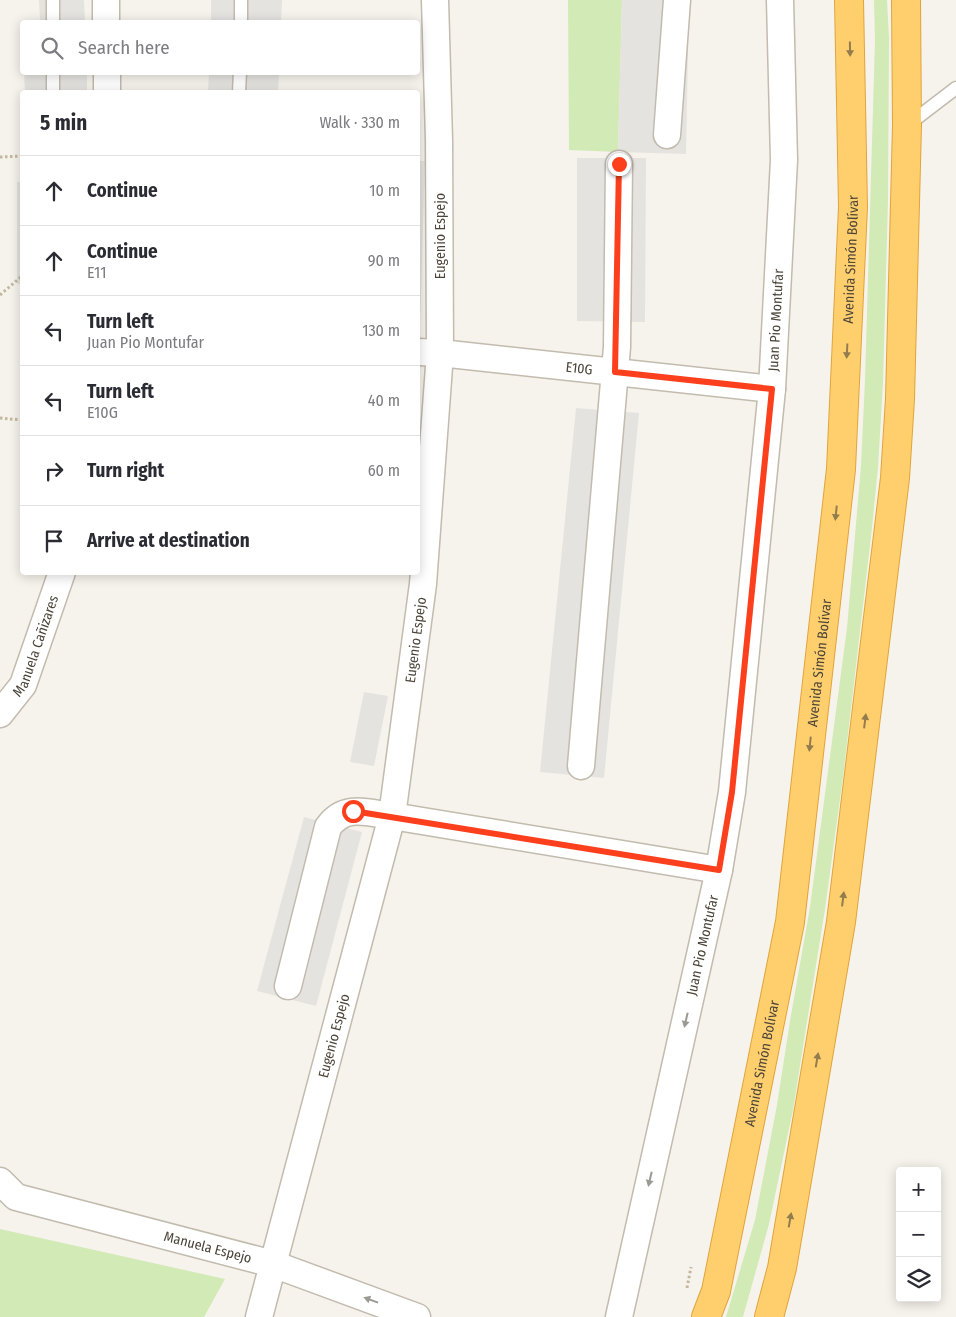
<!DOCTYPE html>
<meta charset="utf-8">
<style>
:root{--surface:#fff;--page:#f2f2f3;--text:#2b2b33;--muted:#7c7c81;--line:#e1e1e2}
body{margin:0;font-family:"Fira Sans Condensed",sans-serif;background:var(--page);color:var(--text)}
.controls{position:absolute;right:15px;bottom:15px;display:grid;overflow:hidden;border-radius:5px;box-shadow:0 2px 12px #0003}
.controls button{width:45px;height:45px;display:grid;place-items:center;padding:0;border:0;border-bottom:1px solid var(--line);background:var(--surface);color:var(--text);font:25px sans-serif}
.stop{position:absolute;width:15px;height:15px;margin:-11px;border:4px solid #fc3f1d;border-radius:50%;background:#fff}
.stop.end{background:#fc3f1d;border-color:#fff;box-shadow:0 1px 5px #0008}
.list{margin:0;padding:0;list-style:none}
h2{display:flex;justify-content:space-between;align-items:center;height:65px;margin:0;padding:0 20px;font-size:21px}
h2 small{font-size:16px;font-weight:400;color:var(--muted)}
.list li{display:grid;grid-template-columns:32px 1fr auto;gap:15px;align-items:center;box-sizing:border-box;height:70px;padding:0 20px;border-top:1px solid var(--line)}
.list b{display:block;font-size:19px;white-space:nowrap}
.list p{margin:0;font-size:16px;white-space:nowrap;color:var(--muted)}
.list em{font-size:16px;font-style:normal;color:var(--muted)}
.icon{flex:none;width:28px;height:28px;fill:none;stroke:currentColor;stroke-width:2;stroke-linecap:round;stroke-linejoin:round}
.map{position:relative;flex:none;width:956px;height:1317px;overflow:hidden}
.search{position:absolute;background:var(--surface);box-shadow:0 2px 12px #0003;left:20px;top:20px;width:400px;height:55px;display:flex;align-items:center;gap:12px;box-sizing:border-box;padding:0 18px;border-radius:5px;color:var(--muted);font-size:19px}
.panel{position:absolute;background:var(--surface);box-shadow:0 2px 12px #0003;left:20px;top:90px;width:400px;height:485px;border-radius:5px}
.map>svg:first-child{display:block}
.green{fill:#d2eab5}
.parking{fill:#e5e3e0}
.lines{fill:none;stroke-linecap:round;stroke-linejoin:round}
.lane-casing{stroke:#c2bbae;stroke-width:15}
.street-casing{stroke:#c2bbae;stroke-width:29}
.highway-casing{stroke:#e0a43c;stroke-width:30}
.path{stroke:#c4b79f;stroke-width:3;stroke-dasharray:2.5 2.5;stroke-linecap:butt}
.lane{stroke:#fff;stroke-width:12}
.street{stroke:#fff;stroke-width:26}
.highway{stroke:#ffcf6e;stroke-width:28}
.oneway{fill:#937c4e}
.oneway2{fill:#9c9892}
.route{stroke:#fc3f1d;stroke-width:6}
.labels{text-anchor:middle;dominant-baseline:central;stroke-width:5;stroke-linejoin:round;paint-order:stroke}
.street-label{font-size:14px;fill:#4b4439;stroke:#fff}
</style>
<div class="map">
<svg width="956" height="1317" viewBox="0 0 956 1317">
<rect width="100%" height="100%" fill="#f6f3ec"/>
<!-- green -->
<path class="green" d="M568 0H622L618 152 569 150Z
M874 0H887L889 39 888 200 883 383 878 467 872 528 843 777 825 909 806 1028 793 1110 769 1224 743 1317H726L755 1220 777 1105 790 1021 810 907 847 628 861 466 865 380 875 41Z
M0 1229 225 1279 204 1317H0Z"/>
<!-- parking -->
<path class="parking" d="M39 0H84L85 22H23V21L40 20Z
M211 0H282L281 22H211Z
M622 0H689L686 154 618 152Z
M24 73H87V92H25Z
M209 73H279L278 92H208Z
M577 158H646L645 322 577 321Z
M418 161H425L420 328H418Z
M17 182H22V284H17Z
M576 408 639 413 604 778 540 772Z
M364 692 388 696 374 766 350 762Z
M304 817 362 832 316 1006 257 991Z"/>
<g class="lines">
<defs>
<path id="lane" d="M53 0V22
M241 22V0
M53 72V90
M239 92 240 72
M909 124 956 88"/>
<g id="street">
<path d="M106 0V22"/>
<path d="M107 72V92"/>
<path d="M667 135 677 0"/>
<path id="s1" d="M418 352 440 353 772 389"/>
<path id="s2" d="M0 714 23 685 62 572"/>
<path d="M581 766 617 347 619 164"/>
<path d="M288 986 328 827C345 803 368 813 392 816L719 870"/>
<path id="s3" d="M0 1181 16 1197 273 1264 417 1317"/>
<path id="s4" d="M259 1317 392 816 423 584 440 353 439 140 435 0"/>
<path id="s5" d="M619 1317 719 870 732 792 772 389 784 160 780 0"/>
</g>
<g id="highway">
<path id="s6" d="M706 1317 716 1291 790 922 841 469 853 207 849 0"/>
<path d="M769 1317 782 1268 841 922 895 478 900 399 907 125 906 0"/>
</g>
</defs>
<!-- lane casing -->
<use href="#lane" class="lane-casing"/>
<!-- street casing -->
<use href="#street" class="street-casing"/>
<!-- highway casing -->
<use href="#highway" class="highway-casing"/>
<!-- path -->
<path class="path" d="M0 157 22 156
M0 295 22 276
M0 418 22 420
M687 1288 691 1267"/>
<!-- lane -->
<use href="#lane" class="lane"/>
<!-- street -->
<use href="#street" class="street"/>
<!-- highway -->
<use href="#highway" class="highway"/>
</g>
<!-- one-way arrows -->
<defs><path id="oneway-solid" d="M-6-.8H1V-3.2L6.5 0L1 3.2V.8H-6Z" transform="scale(1.25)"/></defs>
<g class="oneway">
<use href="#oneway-solid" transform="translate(850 49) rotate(89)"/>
<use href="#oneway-solid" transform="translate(847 351) rotate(93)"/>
<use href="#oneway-solid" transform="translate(836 513) rotate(96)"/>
<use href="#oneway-solid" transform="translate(865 721) rotate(-83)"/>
<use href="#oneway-solid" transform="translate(810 744) rotate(96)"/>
<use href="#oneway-solid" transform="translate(843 899) rotate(-83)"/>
<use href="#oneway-solid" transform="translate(817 1060) rotate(-80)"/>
<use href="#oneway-solid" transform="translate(790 1220) rotate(-80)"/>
</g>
<g class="oneway2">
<use href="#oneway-solid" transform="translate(686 1020) rotate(103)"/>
<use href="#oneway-solid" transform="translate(650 1179) rotate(103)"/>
<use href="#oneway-solid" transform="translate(371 1300) rotate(-160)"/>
</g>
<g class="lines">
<!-- route -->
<path class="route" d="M353 811 719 870 732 792 772 389 615 372 619 164"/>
</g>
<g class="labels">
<!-- street labels -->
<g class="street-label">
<text transform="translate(440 236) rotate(-90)">Eugenio Espejo</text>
<text stroke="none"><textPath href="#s6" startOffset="1070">Avenida Simón Bolívar</textPath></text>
<text stroke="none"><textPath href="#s5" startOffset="1011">Juan Pio Montufar</textPath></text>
<text stroke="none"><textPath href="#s1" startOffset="162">E10G</textPath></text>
<text stroke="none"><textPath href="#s4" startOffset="696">Eugenio Espejo</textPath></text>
<text stroke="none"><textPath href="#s2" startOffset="78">Manuela Cañizares</textPath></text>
<text stroke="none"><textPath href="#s6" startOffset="665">Avenida Simón Bolívar</textPath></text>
<text stroke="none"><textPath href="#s5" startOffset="381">Juan Pio Montufar</textPath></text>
<text stroke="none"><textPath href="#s4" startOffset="291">Eugenio Espejo</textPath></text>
<text stroke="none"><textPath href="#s6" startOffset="260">Avenida Simón Bolívar</textPath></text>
<text stroke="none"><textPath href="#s3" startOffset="221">Manuela Espejo</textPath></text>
</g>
</g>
</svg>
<div class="controls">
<button>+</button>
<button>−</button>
<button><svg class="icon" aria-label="layers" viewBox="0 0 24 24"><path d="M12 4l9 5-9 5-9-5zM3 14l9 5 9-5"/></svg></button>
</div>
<div class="stop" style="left:353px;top:811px"></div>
<div class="stop end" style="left:619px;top:164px"></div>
<div class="search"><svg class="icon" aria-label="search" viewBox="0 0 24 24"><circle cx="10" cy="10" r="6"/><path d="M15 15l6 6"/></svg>Search here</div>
<section class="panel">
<h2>5 min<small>Walk · 330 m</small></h2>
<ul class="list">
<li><svg class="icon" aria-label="ahead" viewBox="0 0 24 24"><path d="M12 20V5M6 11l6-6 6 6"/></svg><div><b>Continue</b></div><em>10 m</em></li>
<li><svg class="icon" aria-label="ahead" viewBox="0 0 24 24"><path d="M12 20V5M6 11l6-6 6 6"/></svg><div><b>Continue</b><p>E11</p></div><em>90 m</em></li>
<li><svg class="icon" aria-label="left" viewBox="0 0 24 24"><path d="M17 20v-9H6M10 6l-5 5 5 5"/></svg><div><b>Turn left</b><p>Juan Pio Montufar</p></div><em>130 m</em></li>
<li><svg class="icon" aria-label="left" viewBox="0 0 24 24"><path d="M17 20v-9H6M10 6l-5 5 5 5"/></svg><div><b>Turn left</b><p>E10G</p></div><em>40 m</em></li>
<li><svg class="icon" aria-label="right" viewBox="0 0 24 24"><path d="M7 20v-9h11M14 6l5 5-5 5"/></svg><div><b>Turn right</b></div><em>60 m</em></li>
<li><svg class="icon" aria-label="arrive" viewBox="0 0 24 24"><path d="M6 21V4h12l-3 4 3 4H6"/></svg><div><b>Arrive at destination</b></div></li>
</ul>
</section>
</div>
